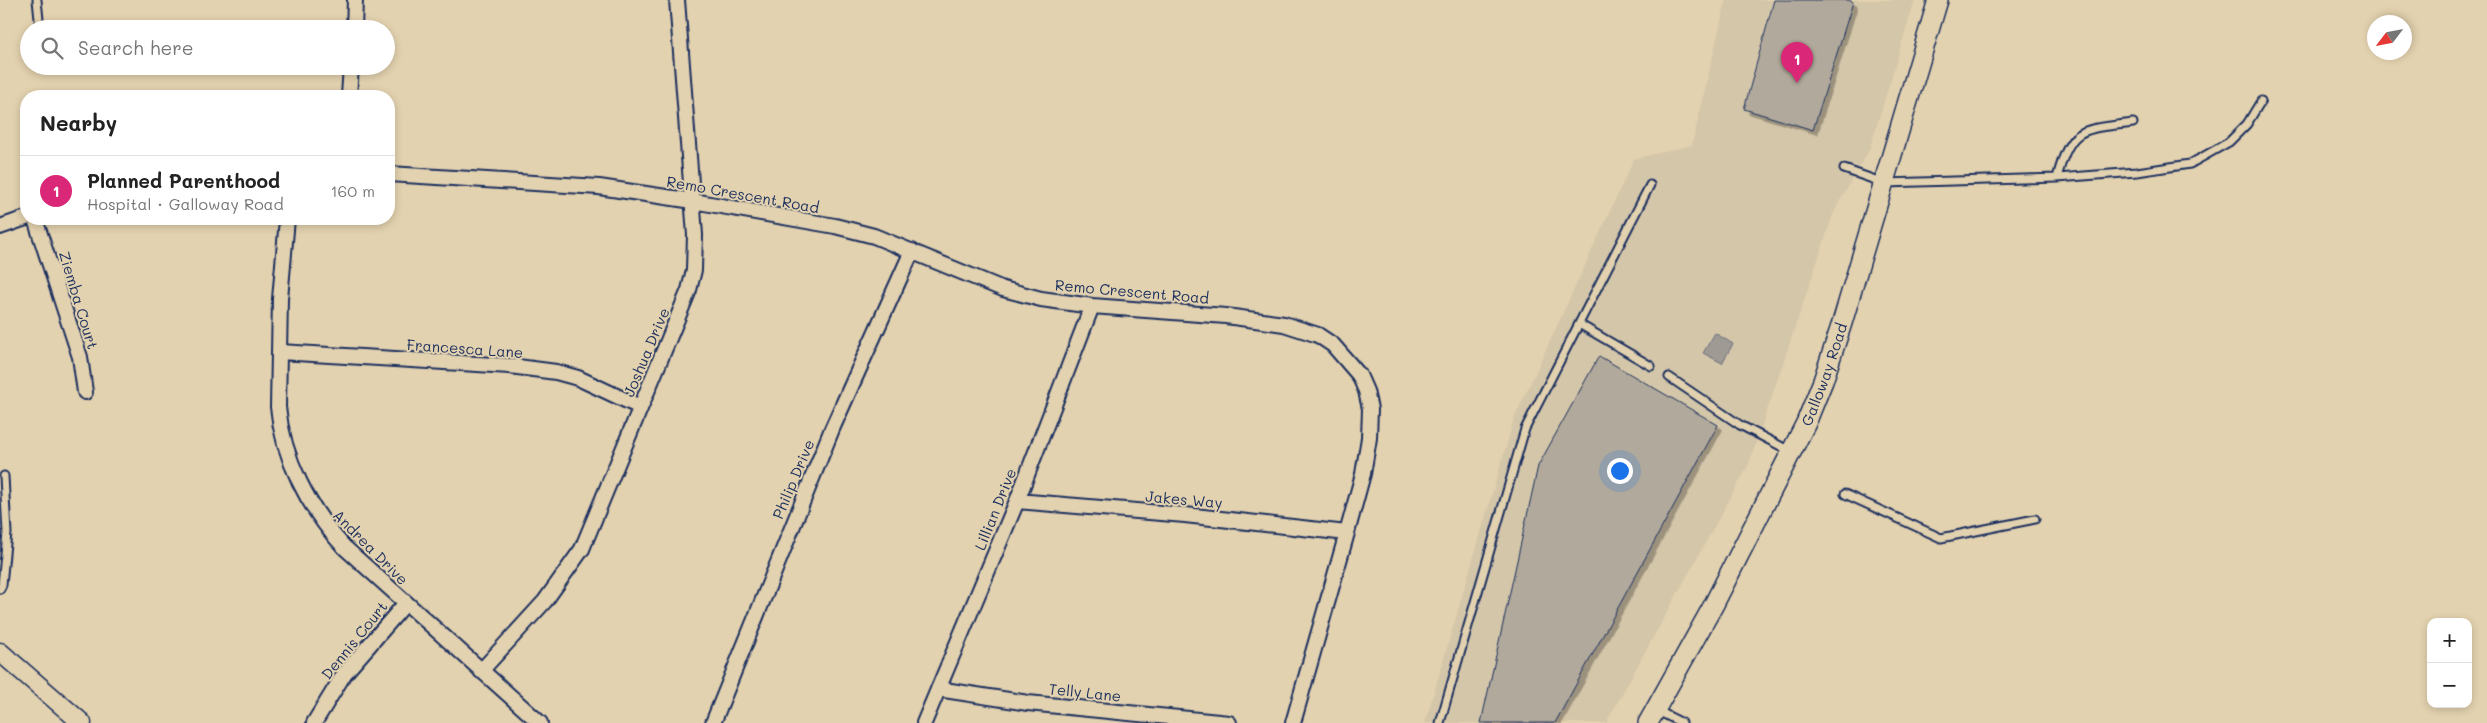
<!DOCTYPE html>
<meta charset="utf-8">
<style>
:root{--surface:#fff;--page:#f6f6f6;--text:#222;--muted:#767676;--line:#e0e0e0;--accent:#db2777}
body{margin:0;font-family:Mali,sans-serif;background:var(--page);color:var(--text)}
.controls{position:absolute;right:15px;bottom:15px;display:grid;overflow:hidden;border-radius:10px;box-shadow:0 2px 8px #0003}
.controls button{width:45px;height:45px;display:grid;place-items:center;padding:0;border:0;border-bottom:1px solid var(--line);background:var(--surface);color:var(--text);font:25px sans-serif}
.compass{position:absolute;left:2367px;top:15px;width:45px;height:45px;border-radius:50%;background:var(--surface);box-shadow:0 2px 8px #0003;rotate:238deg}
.you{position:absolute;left:1619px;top:470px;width:18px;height:18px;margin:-12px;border:4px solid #fff;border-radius:50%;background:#1a73e8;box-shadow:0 0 0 8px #1a73e833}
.badge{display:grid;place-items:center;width:32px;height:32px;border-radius:50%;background:var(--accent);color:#fff;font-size:16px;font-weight:700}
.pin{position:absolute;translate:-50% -41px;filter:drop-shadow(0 1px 2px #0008)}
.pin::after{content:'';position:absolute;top:26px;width:18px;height:15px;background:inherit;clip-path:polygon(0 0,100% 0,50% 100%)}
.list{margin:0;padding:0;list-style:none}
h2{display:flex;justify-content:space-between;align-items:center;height:65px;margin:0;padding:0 20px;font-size:21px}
h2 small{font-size:16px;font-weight:400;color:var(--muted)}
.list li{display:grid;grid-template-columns:32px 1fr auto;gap:15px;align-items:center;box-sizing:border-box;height:70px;padding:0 20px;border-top:1px solid var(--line)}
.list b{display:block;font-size:19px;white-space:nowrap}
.list p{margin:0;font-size:16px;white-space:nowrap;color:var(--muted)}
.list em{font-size:16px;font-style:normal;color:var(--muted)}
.icon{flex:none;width:28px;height:28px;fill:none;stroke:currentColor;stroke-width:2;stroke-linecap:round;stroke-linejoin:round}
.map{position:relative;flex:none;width:2487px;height:723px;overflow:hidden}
.search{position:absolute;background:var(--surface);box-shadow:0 2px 8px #0003;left:20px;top:20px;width:375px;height:55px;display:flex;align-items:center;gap:12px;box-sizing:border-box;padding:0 18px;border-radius:28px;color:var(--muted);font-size:19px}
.panel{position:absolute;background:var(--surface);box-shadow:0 2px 8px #0003;left:20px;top:90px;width:375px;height:135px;border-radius:20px}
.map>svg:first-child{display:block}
.built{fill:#d4c6a9}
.water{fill:#9f9a94;stroke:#6a6f7e}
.building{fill:#b1a99b;stroke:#1b2f5e;filter:url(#shadow)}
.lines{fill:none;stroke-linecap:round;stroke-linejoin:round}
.service-casing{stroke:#1b2f5e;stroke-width:11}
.minor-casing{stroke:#1b2f5e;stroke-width:18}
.tertiary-casing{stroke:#1b2f5e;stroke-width:21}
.secondary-casing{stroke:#1b2f5e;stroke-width:22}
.service{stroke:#e3d2af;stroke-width:7}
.minor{stroke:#e3d2af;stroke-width:14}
.tertiary{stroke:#e3d2af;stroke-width:18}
.secondary{stroke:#e3d2af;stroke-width:19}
.labels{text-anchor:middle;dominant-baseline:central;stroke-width:4;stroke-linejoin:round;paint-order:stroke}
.street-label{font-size:15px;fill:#1b2f5e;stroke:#e3d2af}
</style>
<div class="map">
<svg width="2487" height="723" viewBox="0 0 2487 723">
<defs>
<filter id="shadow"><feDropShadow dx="4.5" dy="4.5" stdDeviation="0" flood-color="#0004"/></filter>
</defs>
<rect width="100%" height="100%" fill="#e3d2af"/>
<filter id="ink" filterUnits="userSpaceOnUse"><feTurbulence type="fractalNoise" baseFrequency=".02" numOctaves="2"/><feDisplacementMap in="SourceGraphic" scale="10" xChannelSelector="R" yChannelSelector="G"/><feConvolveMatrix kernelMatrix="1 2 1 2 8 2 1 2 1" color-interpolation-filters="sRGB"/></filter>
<g filter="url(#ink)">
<!-- built -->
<path class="built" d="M1726 0H1915L1870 148 1834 212 1749 464 1606 723H1425L1514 419 1634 159 1692 145Z"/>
<!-- water -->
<path class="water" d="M1715 333 1733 344 1722 363 1703 353Z"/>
<!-- building -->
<path class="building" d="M1774 0H1848L1853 2 1813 130 1744 109Z
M1599 356 1718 425 1555 723H1481L1538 466Z"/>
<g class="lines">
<defs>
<path id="service" d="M37 0 40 29
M1844 169 1884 183 2057 178C2071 124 2083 130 2133 123
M2057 178 2137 172 2190 164 2229 142 2247 124 2261 101
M1579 324 1651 366
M1669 377 1740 425 1792 452
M1845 494 1941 538 2035 519
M0 589 2 585 7 533 4 476
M1656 710 1682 723
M1440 723 1525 429 1650 185"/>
<path id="minor" d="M354 29 355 0
M349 96 351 66
M389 174 599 187 693 201 835 226 874 236 1003 289 1041 299 1092 306 1226 316 1284 324 1318 335 1333 345 1359 375 1366 391 1370 409 1369 438 1363 474 1347 533 1293 723
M35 219 80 357 85 392
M287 219 280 299 278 407C283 459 309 509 344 547L540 723
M0 227 26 218
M280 352 510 366 556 372 578 378 640 407
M1017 501 1185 515 1347 533
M481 671 545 601 582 549 689 290 694 270 695 235 677 0
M938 689 1028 703 1229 723
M314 723 344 674 405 604
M713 723 832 429 912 251
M924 723 1017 501 1092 306"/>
<path id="tertiary" d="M0 652 82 723"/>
<g id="secondary">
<path id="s1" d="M1648 723 1713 606 1806 423 1823 381 1842 323 1938 0"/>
</g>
</defs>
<!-- service casing -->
<use href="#service" class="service-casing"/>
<!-- minor casing -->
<use href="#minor" class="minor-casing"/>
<!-- tertiary casing -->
<use href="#tertiary" class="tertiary-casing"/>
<!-- secondary casing -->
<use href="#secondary" class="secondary-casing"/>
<!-- service -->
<use href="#service" class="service"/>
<!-- minor -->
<use href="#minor" class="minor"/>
<!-- tertiary -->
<use href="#tertiary" class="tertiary"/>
<!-- secondary -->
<use href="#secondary" class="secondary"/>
</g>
</g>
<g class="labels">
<!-- street labels -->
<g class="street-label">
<text transform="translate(743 194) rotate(10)">Remo Crescent Road</text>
<text transform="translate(1132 291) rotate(5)">Remo Crescent Road</text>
<text transform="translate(79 300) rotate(73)">Ziemba Court</text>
<text transform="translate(465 348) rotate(4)">Francesca Lane</text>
<text transform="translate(646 352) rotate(-67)">Joshua Drive</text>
<text stroke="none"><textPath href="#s1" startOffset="391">Galloway Road</textPath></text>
<text transform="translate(793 479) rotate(-67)">Philip Drive</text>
<text transform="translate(1184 499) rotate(5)">Jakes Way</text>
<text transform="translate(995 509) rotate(-68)">Lillian Drive</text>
<text transform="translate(371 547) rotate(45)">Andrea Drive</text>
<text transform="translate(354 640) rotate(-51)">Dennis Court</text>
<text transform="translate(1085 692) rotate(6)">Telly Lane</text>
</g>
</g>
</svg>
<div class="controls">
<button>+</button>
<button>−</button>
</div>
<svg class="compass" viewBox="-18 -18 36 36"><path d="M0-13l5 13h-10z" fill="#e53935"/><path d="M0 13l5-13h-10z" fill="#767676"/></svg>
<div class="you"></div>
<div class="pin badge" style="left:1797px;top:83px">1</div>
<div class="search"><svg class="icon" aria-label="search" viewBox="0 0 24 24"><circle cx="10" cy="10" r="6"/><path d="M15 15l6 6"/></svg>Search here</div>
<section class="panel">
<h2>Nearby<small></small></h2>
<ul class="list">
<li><span class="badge">1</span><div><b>Planned Parenthood</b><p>Hospital · Galloway Road</p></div><em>160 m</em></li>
</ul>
</section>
</div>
